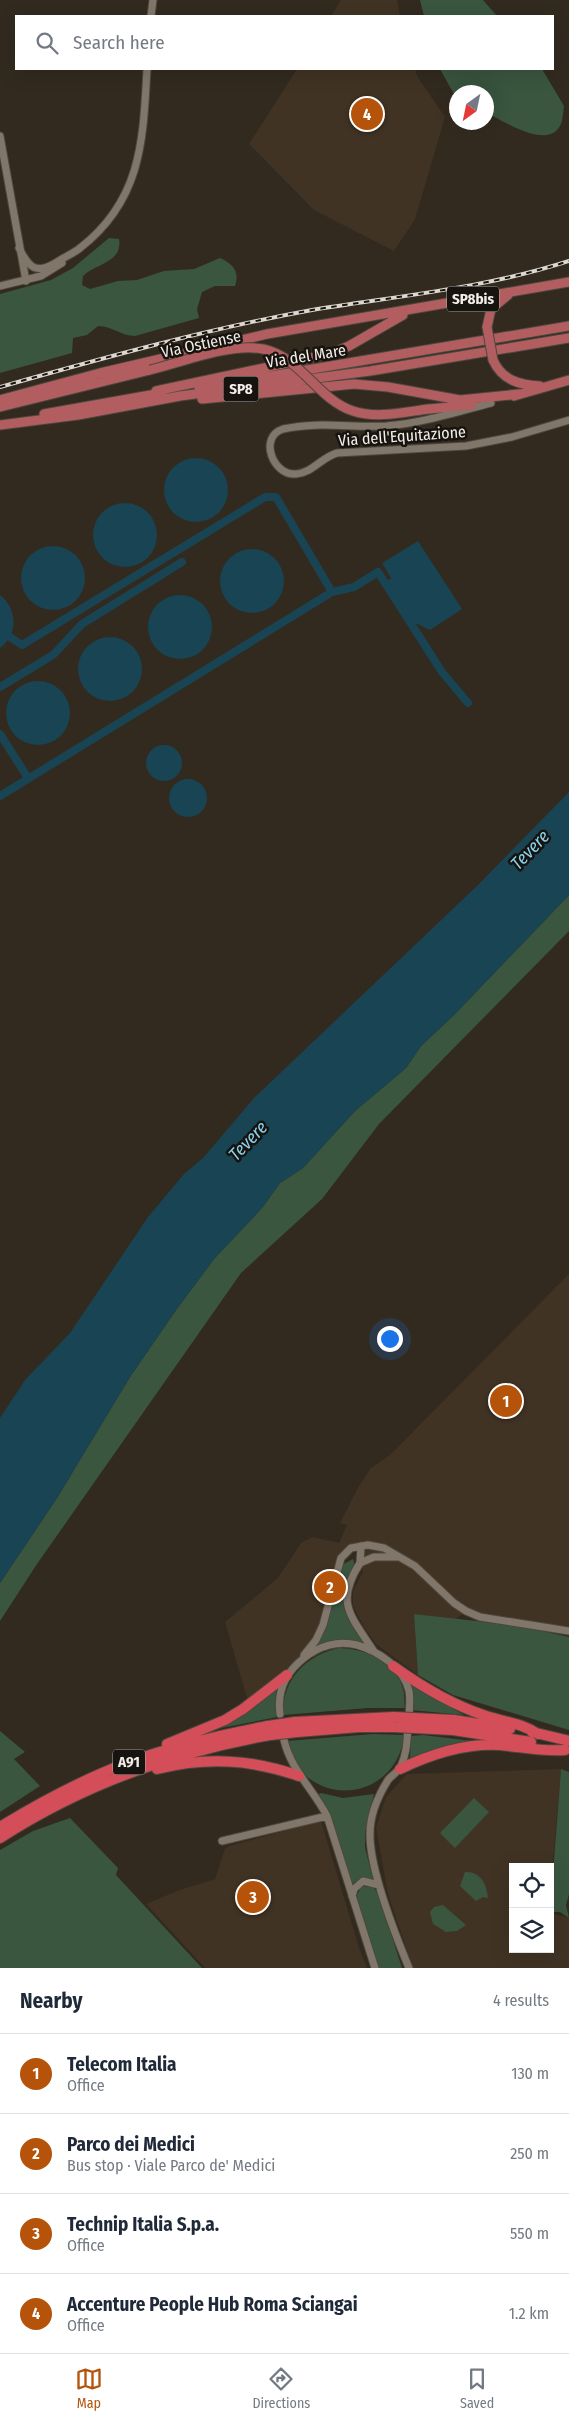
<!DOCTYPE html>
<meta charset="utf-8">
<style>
:root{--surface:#fff;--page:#f6f6f7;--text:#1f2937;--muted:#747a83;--line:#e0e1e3;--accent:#b45309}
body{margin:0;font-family:"Fira Sans Condensed",sans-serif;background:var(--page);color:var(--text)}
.controls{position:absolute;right:15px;bottom:15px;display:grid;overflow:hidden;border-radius:0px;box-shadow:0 5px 20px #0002}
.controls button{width:45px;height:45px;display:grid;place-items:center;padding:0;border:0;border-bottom:1px solid var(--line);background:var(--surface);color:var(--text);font:25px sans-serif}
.compass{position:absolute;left:449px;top:85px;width:45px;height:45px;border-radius:50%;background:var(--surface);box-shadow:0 5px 20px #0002;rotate:213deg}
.you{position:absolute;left:389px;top:1338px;width:18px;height:18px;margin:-12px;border:4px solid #fff;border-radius:50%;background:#1a73e8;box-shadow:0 0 0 8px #1a73e833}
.badge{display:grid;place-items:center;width:32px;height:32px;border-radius:50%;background:var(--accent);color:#fff;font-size:16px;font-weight:700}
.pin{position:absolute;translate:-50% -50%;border:2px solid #fff;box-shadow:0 1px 5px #0006}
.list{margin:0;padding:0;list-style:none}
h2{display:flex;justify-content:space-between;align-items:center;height:65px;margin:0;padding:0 20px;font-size:21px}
h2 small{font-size:16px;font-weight:400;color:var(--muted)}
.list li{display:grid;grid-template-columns:32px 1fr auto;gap:15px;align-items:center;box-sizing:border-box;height:80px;padding:0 20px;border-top:1px solid var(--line)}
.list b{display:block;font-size:19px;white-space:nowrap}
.list p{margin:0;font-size:16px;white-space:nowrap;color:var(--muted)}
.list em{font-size:16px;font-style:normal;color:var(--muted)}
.icon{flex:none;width:28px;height:28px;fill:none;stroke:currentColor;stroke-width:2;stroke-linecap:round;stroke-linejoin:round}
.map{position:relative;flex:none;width:569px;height:1968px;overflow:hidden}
.search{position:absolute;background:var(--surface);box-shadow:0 5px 20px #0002;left:15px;right:15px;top:15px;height:55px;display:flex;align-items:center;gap:12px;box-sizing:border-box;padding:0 18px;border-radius:0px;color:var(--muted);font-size:19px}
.sheet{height:385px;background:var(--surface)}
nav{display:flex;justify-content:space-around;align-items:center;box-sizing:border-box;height:70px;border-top:1px solid var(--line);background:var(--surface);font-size:14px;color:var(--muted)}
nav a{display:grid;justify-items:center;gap:2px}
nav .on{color:var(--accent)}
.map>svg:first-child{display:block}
.built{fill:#403324}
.green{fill:#3a563f}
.water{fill:#184453}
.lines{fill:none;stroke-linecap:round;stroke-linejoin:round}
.canal{stroke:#184453;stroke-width:8}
.minor-casing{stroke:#4e473e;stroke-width:9}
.major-casing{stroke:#4e473e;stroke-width:11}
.highway-casing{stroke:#4e473e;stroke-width:12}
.minor{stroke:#80766a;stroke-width:7}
.major{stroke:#b25e60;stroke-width:9}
.highway{stroke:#d44e59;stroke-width:10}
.rail-casing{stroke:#ddd7d0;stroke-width:4}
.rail{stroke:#17130e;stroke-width:2;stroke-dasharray:5.5;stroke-linecap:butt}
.major-bridge-casing{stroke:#4e473e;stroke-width:11;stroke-linecap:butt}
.highway-bridge-casing{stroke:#4e473e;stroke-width:12;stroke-linecap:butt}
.major-bridge{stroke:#b25e60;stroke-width:9}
.highway-bridge{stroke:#d44e59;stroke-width:10}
.labels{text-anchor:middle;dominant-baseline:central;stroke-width:5;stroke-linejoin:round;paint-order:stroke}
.shield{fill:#17130e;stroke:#b1aca6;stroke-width:1}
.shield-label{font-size:15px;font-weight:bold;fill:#f3ede7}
.street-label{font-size:16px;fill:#f3ede7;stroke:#17130e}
.water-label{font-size:18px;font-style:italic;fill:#88d3ef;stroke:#17130e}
</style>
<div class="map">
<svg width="569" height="1968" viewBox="0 0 569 1968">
<rect width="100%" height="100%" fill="#322a1f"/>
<!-- built -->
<path class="built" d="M341 0H397L400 16H331Z
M297 69H415L417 76 445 117 415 219 394 251 314 210 249 144Z
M569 1274V1631L466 1611 456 1619 414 1614 418 1675 376 1644 364 1627 353 1605V1591L363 1572 360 1563V1547L341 1558 323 1625 297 1664 248 1701 225 1622 278 1578 301 1543 313 1537 339 1543 347 1525 340 1523 359 1486 371 1468 390 1455Z
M561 1769 550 1894V1867H513V1949H550V1913L569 1918V1968H413L388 1894 376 1827 386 1797 407 1774Z
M321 1821 359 1948 367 1968H205L146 1904 180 1890 215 1879 225 1849 229 1846Z"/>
<!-- green -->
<path class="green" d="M420 0H483L497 16H424Z
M440 69H542L564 106C563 112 563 121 560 126 546 150 504 121 487 113L486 92H456V97L455 96Z
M109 238 119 239C123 263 96 263 83 276L82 285 90 289 118 281 137 280 164 271 194 269 220 258C233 264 240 271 235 286H215L202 292 197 309 199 318 135 336C121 336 112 326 98 326L87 335 73 338 72 353 0 373V294L51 280 73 268Z
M569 895V931L379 1124 322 1199 241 1273 37 1564 0 1621V1583L57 1498 130 1377 176 1310 214 1259 262 1208 280 1183 303 1168 355 1111 406 1068 421 1046 454 1015Z
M353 1559C358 1569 344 1581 343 1592 342 1611 355 1627 364 1643L340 1640 315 1646 325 1627 344 1564Z
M414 1614 520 1626 569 1637V1730L453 1695 418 1675Z
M338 1648C363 1648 397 1661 403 1689 405 1695 404 1702 405 1708H368L283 1715C282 1680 305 1656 338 1648Z
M409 1683 464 1715 411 1710 413 1703Z
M276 1690 277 1717 221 1728Z
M0 1731 25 1752 14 1759 40 1786 0 1812Z
M373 1734 404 1735C399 1789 335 1810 299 1769 293 1763 290 1750 287 1741Z
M423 1735 481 1742 442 1749 410 1758 411 1736Z
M561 1769 569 1772V1894L566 1905 569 1918 560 1912H550Z
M321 1793 343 1798 374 1794 365 1833V1848L373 1879 361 1878 351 1885 332 1822 319 1796V1794Z
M474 1798 489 1812 455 1848 440 1833Z
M70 1818 118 1868 116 1875 202 1968H0V1850L33 1831Z
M465 1872C480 1871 487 1884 488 1898L483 1897 476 1901 460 1886Z
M362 1886 373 1887 378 1893 402 1968H378L355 1898Z
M443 1905 466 1925 457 1931 446 1932 433 1924 430 1912 434 1907Z"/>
<!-- water -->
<path class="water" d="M164 490a32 32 0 1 1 64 0a32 32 0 1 1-64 0Z
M93 535a32 32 0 1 1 64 0a32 32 0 1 1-64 0Z
M418 541 462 609 430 630 409 620 385 582 391 578 382 563Z
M21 578a32 32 0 1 1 64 0a32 32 0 1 1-64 0Z
M220 581a32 32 0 1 1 64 0a32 32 0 1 1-64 0Z
M148 627a32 32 0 1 1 64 0a32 32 0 1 1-64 0Z
M0 595C17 608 19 635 0 648Z
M78 669a32 32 0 1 1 64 0a32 32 0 1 1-64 0Z
M6 713a32 32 0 1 1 64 0a32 32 0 1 1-64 0Z
M146 763a18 18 0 1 1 36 0a18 18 0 1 1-36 0Z
M169 798a19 19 0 1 1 38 0a19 19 0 1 1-38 0Z
M569 792V895L454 1015 421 1046 406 1068 355 1111 303 1168 280 1183 262 1208 214 1259 176 1310 130 1377 57 1498 0 1583V1418L25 1380 70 1333 148 1217 184 1174 203 1158 254 1098 479 884Z"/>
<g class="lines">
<!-- canal -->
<path class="canal" d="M10 637 22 645 265 497H276L332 592 354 587 378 572 442 672 468 703
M0 687 53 655 82 624 182 562
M0 734 28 778
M0 796 332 592"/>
<defs>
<path id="minor" d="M151 16 153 0
M0 136 26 281
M19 248C29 268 36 275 57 262 64 257 73 254 80 248 142 200 143 140 147 69
M0 286 41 276 62 263
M491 403C456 412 422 423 386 426 351 428 319 421 283 429 258 437 273 476 296 474 312 473 322 457 337 453L466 446 512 437 569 420
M360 1563 361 1546
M373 1650C350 1615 335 1602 360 1563L374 1557H397
M304 1655 316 1640 323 1625 341 1558 351 1548 368 1545 384 1548 415 1566 454 1603 466 1611 480 1617 569 1631
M280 1714C277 1691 286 1672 304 1658 319 1646 338 1640 357 1645 378 1651 404 1668 409 1691 411 1702 409 1714 408 1726 407 1740 407 1753 401 1766 398 1772 392 1775 388 1780 378 1796 370 1815 370 1833 369 1869 395 1934 409 1968
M284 1740C291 1770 313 1789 327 1816L375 1968
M222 1841 327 1816
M352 1896 354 1889 363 1881 379 1885"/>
<path id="major" d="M487 327 491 309 508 295
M493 360C502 380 519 385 540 386
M199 388 569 326
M156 391 329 354 349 346 403 315
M514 396 569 380
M202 399 354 384 388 387 460 400 519 394
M0 400 100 373 267 334 569 282
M0 407 150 370
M429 409 472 405
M44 414 162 393
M0 425 78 415 180 396 370 371 569 338"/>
<path id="highway" d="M393 1666C422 1687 453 1705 486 1716 504 1722 522 1723 538 1734
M454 1720 510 1729
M295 1722 394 1717
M453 1730 531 1742
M297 1732 359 1727H395
M532 1732 569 1741
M167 1744 225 1720 243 1709 287 1675
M157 1769C206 1757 251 1759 299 1776
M400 1769C431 1754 465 1743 500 1745 522 1747 543 1752 565 1750
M0 1827C41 1802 82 1780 127 1763 173 1746 220 1735 268 1726
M0 1838C82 1785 174 1752 270 1735"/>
</defs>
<!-- minor casing -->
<use href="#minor" class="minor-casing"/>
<!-- major casing -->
<use href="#major" class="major-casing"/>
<!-- highway casing -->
<use href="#highway" class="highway-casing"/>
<!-- minor -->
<use href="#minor" class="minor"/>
<!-- major -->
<use href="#major" class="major"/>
<!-- highway -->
<use href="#highway" class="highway"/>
<defs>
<path id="rail" d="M0 387C103 358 207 329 312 310 398 296 486 288 569 261"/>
</defs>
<!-- rail casing -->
<use href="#rail" class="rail-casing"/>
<!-- rail -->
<use href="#rail" class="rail"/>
<defs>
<path id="major-bridge" d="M487 327 493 360
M150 370C183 362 229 343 263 349 301 357 317 399 353 411 377 419 404 412 429 409"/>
<path id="highway-bridge" d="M394 1717 454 1720
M268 1726 295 1722
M395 1727 453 1730
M270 1735 297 1732"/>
</defs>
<!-- major-bridge casing -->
<use href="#major-bridge" class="major-bridge-casing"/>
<!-- highway-bridge casing -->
<use href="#highway-bridge" class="highway-bridge-casing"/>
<!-- major-bridge -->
<use href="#major-bridge" class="major-bridge"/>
<!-- highway-bridge -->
<use href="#highway-bridge" class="highway-bridge"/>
</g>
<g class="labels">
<!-- shield labels -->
<g class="shield">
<rect x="447" y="286.5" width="52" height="25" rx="4"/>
<rect x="223.5" y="376.5" width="35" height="25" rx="4"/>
<rect x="113" y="1749.5" width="32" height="25" rx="4"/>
</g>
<g class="shield-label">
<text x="473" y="299">SP8bis</text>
<text x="241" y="389">SP8</text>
<text x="129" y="1762">A91</text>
</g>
<!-- street labels -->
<g class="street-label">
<text transform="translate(201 344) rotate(-12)">Via Ostiense</text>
<text transform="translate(306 356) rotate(-9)">Via del Mare</text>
<text transform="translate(402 436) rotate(-4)">Via dell'Equitazione</text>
</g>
<!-- water labels -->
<g class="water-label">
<text transform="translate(530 850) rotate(-46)">Tevere</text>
<text transform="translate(248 1141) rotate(-46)">Tevere</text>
</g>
</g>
</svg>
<div class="controls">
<button><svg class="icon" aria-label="locate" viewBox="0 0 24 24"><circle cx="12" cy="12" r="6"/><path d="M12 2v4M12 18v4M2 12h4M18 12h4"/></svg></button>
<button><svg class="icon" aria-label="layers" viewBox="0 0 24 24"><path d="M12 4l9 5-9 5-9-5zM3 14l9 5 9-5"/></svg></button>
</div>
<svg class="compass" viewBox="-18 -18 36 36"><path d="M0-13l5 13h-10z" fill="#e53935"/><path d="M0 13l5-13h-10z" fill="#747a83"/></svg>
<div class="you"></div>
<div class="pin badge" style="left:506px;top:1401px">1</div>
<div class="pin badge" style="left:330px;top:1587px">2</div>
<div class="pin badge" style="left:253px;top:1897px">3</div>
<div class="pin badge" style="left:367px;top:114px">4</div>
<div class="search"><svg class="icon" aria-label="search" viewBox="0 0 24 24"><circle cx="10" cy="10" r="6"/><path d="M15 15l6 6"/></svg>Search here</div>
</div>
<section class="sheet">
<h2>Nearby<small>4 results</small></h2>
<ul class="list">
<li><span class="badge">1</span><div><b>Telecom Italia</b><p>Office</p></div><em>130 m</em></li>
<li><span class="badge">2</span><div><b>Parco dei Medici</b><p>Bus stop · Viale Parco de' Medici</p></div><em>250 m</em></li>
<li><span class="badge">3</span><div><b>Technip Italia S.p.a.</b><p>Office</p></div><em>550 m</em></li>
<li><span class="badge">4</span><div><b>Accenture People Hub Roma Sciangai</b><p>Office</p></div><em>1.2 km</em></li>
</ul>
</section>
<nav>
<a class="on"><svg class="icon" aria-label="map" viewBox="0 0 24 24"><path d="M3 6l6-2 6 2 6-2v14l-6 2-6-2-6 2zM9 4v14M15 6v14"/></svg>Map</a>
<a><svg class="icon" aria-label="directions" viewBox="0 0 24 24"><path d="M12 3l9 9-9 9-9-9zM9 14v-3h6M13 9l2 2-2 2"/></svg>Directions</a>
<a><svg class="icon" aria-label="saved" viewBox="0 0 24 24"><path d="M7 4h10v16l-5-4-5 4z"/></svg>Saved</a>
</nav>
